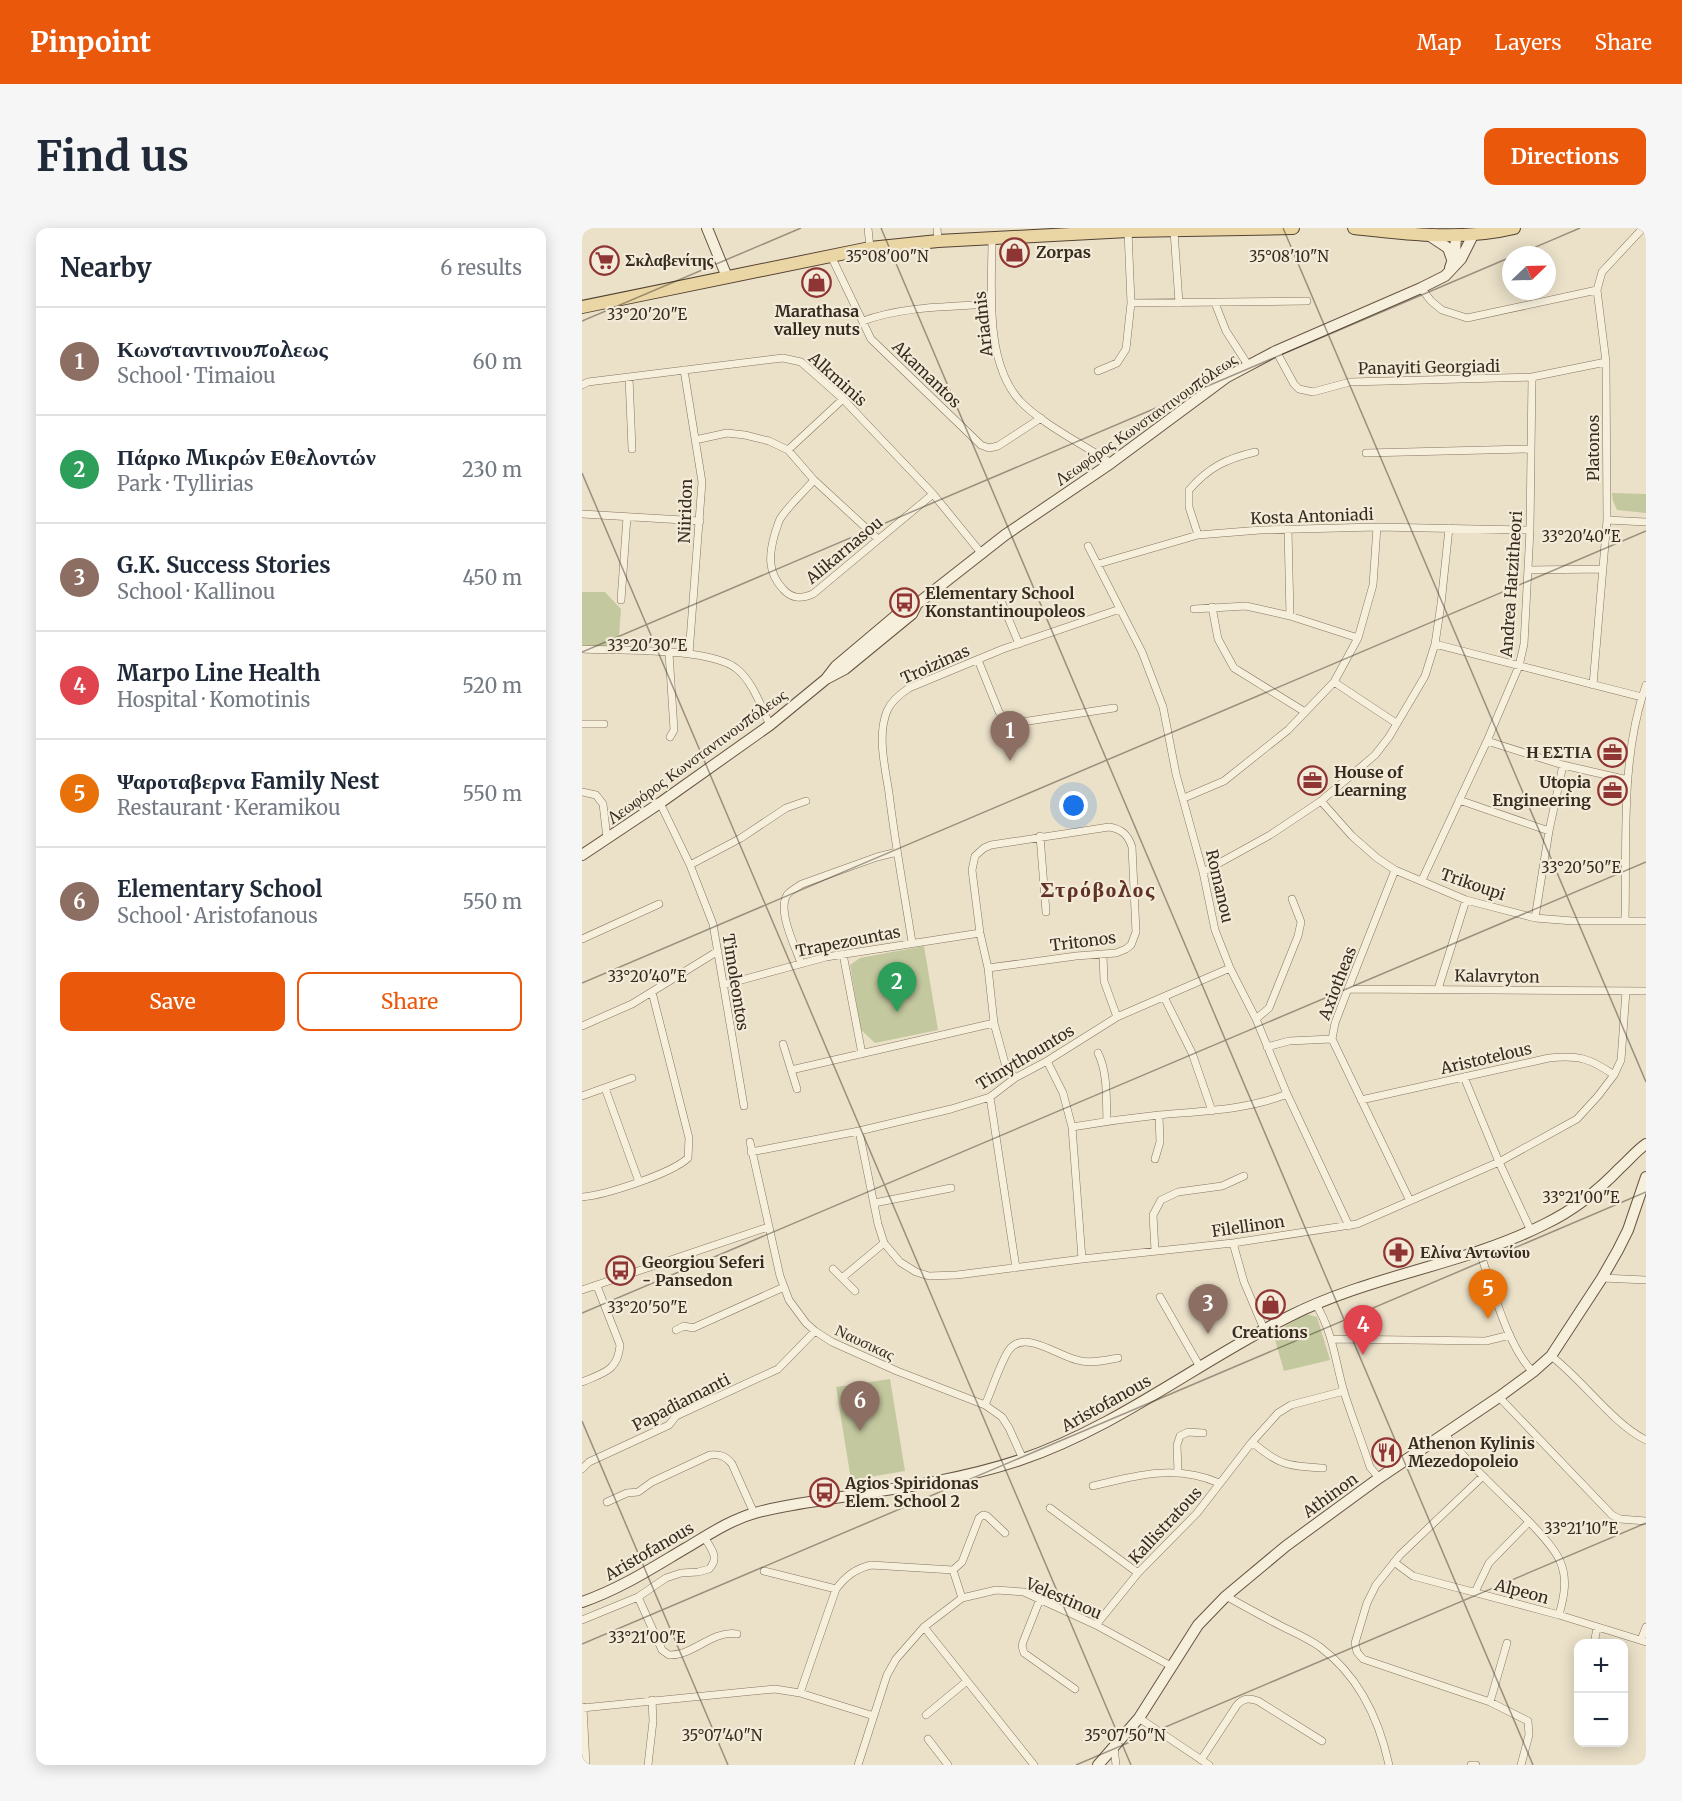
<!DOCTYPE html>
<meta charset="utf-8">
<style>
:root{--surface:#fff;--page:#f6f6f7;--text:#1f2937;--muted:#747a83;--line:#e0e1e3;--accent:#ea580c}
body{margin:0;font-family:Merriweather,serif;background:var(--page);color:var(--text)}
.controls{position:absolute;right:18px;bottom:18px;display:grid;overflow:hidden;border-radius:12px;box-shadow:0 3px 15px #0003}
.controls button{width:54px;height:54px;display:grid;place-items:center;padding:0;border:0;border-bottom:2px solid var(--line);background:var(--surface);color:var(--text);font:30px sans-serif}
.compass{position:absolute;left:920px;top:18px;width:54px;height:54px;border-radius:50%;background:var(--surface);box-shadow:0 3px 15px #0003;rotate:67deg}
.you{position:absolute;left:492px;top:578px;width:21px;height:21px;margin:-15px;border:4px solid #fff;border-radius:50%;background:#1a73e8;box-shadow:0 0 0 9px #1a73e833}
.badge{display:grid;place-items:center;width:39px;height:39px;border-radius:50%;background:var(--accent);color:#fff;font-size:20px;font-weight:700}
.pin{position:absolute;translate:-50% -50px;filter:drop-shadow(0 2px 3px #0008)}
.pin::after{content:'';position:absolute;top:32px;width:21px;height:18px;background:inherit;clip-path:polygon(0 0,100% 0,50% 100%)}
.list{margin:0;padding:0;list-style:none}
h2{display:flex;justify-content:space-between;align-items:center;height:78px;margin:0;padding:0 24px;font-size:26px}
h2 small{font-size:20px;font-weight:400;color:var(--muted)}
.list li{display:grid;grid-template-columns:39px 1fr auto;gap:18px;align-items:center;box-sizing:border-box;height:108px;padding:0 24px;border-top:2px solid var(--line)}
.list b{display:block;font-size:22px;white-space:nowrap}
.list p{margin:0;font-size:20px;white-space:nowrap;color:var(--muted)}
.list em{font-size:20px;font-style:normal;color:var(--muted)}
.actions{display:flex;gap:12px;padding:18px 24px}
.actions a{flex:1;padding:14px 0;border:2px solid var(--accent);border-radius:12px;text-align:center;font-size:21px;color:var(--accent)}
.actions .main{background:var(--accent);color:#fff}
.map{position:relative;flex:none;width:1064px;height:1537px;overflow:hidden;border-radius:12px}
header{display:flex;align-items:center;gap:36px;box-sizing:border-box;height:84px;padding:0 30px;background:var(--accent);color:#fff}
header strong{font-size:28px}
nav{display:flex;gap:33px;margin-inline-start:auto;font-size:21px}
.intro{display:flex;align-items:center;justify-content:space-between;box-sizing:border-box;height:144px;padding:0 36px}
h1{margin:0;font-size:42px}
.button{padding:15px 27px;border-radius:12px;background:var(--accent);color:#fff;font-size:21px;font-weight:700}
main{display:flex;gap:36px;padding:0 36px}
aside{flex:1;background:var(--surface);border-radius:12px;box-shadow:0 3px 15px #0003}
.map>svg:first-child{display:block}
.green{fill:#c3c89e}
.lines{fill:none;stroke-linecap:round;stroke-linejoin:round}
.street-casing{stroke:#86745f;stroke-width:8}
.secondary-casing{stroke:#685542;stroke-width:12}
.primary-casing{stroke:#544333;stroke-width:14}
.street{stroke:#f6efdc;stroke-width:7}
.secondary{stroke:#f6efdc;stroke-width:10}
.primary{stroke:#ead5a5;stroke-width:12}
.ticks{fill:none;stroke:#382c21;stroke-width:1.5;stroke-opacity:0.45}
.labels{text-anchor:middle;dominant-baseline:central;stroke-width:4.5;stroke-linejoin:round;paint-order:stroke}
.poi-label{font-size:16px;font-weight:bold;fill:#382c21;stroke:#f3ebd8;text-anchor:start}
.street-label{font-size:16px;fill:#382c21;stroke:#f3ebd8}
.district-label{font-size:22px;font-weight:bold;letter-spacing:1.5px;fill:#603225;stroke:#f3ebd8}
.ticks-label{font-size:15px;text-anchor:middle;fill:#382c21;stroke:#f3ebd8;stroke-width:4.5;stroke-linejoin:round;paint-order:stroke}
</style>
<header>
<strong>Pinpoint</strong>
<nav><a>Map</a><a>Layers</a><a>Share</a></nav>
</header>
<div class="intro"><h1>Find us</h1><a class="button">Directions</a></div>
<main>
<aside>
<h2>Nearby<small>6 results</small></h2>
<ul class="list">
<li><span class="badge" style="background:#8d6e63">1</span><div><b>Κωνσταντινουπολεως</b><p>School · Timaiou</p></div><em>60 m</em></li>
<li><span class="badge" style="background:#2e9e5b">2</span><div><b>Πάρκο Μικρών Εθελοντών</b><p>Park · Tyllirias</p></div><em>230 m</em></li>
<li><span class="badge" style="background:#8d6e63">3</span><div><b>G.K. Success Stories</b><p>School · Kallinou</p></div><em>450 m</em></li>
<li><span class="badge" style="background:#e0444e">4</span><div><b>Marpo Line Health</b><p>Hospital · Komotinis</p></div><em>520 m</em></li>
<li><span class="badge" style="background:#e8710a">5</span><div><b>Ψαροταβερνα Family Nest</b><p>Restaurant · Keramikou</p></div><em>550 m</em></li>
<li><span class="badge" style="background:#8d6e63">6</span><div><b>Elementary School</b><p>School · Aristofanous</p></div><em>550 m</em></li>
</ul>
<div class="actions"><a class="main">Save</a><a>Share</a></div>
</aside>
<div class="map">
<svg width="1064" height="1537" viewBox="0 0 1064 1537">
<rect width="100%" height="100%" fill="#ebe1c9"/>
<!-- green -->
<path class="green" d="M1030 265 1064 266V285L1035 282 1031 273Z
M0 364H23L39 381 36 421 0 420Z
M342 718 356 802 293 815 279 802 268 737 278 730Z
M724 1086 735 1089 748 1132 702 1143 691 1105Z
M308 1151 323 1243 269 1252 254 1159Z"/>
<g class="lines">
<defs>
<path id="street" d="M286 0 288 20
M355 0 356 13
M592 3 597 75
M410 10C410 60 402 133 438 173 460 196 502 217 529 235
M249 28 289 111 399 217 407 220 416 218 459 190
M839 60 849 73 860 82 885 90 1015 62
M549 75 725 73
M633 75 644 103 666 137
M281 93C322 78 366 79 409 76
M694 123 712 156 717 161 731 164 768 154 950 149 1024 134
M102 142 120 254 107 426
M516 143 535 135 544 121 549 75 546 3
M47 149 50 221
M0 157 6 154 201 130 219 134 261 171 351 266 400 326
M113 212 145 205 163 207 187 213 206 222 232 252 296 311
M206 222 261 171
M784 225 948 221
M232 252C221 265 207 277 198 291 196 295 195 300 193 305 187 326 185 344 201 361 210 371 219 371 231 366L351 266
M0 286 118 293
M1025 292 1064 294
M706 301 708 388
M616 307 607 279V262C627 239 644 231 673 224
M506 318 560 424 581 479 594 546 621 644 633 702 648 740 674 791 705 866 767 998
M516 336 616 307 678 302 795 299 948 302
M946 342 1021 341
M417 368 437 416
M39 372 45 289
M630 379 636 411 652 440 723 484
M612 381 664 378 708 388 776 410
M853 416 1060 469
M0 421C36 423 128 419 155 441 171 454 179 479 188 497
M87 425 92 502 88 509
M396 432 417 484 423 490 433 495 532 480
M752 454 814 495
M1011 457 1025 292 1024 134 1015 62 1020 44 1061 0
M0 496H22
M905 513 981 537 1046 552
M0 564 14 567 21 576 25 610
M602 570 642 553 706 502 752 454 776 410 791 357 795 299
M877 572 967 603
M739 573 770 608 795 630 813 642 884 672 953 690 991 693H1064
M78 575 108 637 131 696 162 878
M458 608 464 684
M108 637 159 610 204 580 224 573
M813 642 766 761 753 795 750 811 828 973
M621 644 688 607 739 573 793 527 807 509 843 448 853 416 859 376 867 300
M840 652 905 513 937 438 942 416 948 302 950 149
M953 690 967 603 981 537
M1043 692C1045 616 1038 530 1064 457
M0 711 77 676
M330 714C322 664 313 615 307 565 303 539 295 508 305 483 309 473 318 466 327 460L421 421 538 381
M261 726 280 826
M521 727 522 753 535 789
M219 735C213 718 195 683 205 667 209 662 215 659 220 656L295 629 315 624
M406 740 494 728 534 725 544 721 549 717 554 704 550 619C546 607 540 601 527 599L409 617 402 620 393 628 390 642 398 705 406 740 412 795 424 839 433 850
M141 757 244 729 398 705
M766 761 1064 763
M856 761 884 672
M582 769 610 825 630 883
M674 791 687 780 716 708 719 694 710 671
M0 798 50 776 136 723
M201 816 215 861
M685 819 707 813 750 811
M516 825C526 845 524 871 525 893
M465 833 481 865 490 899 500 1031
M209 842 412 795
M882 849 917 934 949 1003
M23 860 57 954
M0 868 50 850
M408 869 434 1040
M779 872 967 830C996 827 1008 830 1032 847
M490 899C519 894 548 890 577 887 620 883 665 882 705 866
M277 903 296 996 302 1015 318 1034 334 1044 347 1048 375 1047 500 1031 651 1015 775 996 917 934 995 891 1016 868 1032 847 1039 832 1044 763
M168 914 198 1048 207 1072 224 1095 233 1103 250 1114 315 1143 403 1177 420 1189 427 1200 441 1231
M169 924 277 903 369 881 408 869 433 850 465 833 535 789 648 740
M573 931 578 914 577 887
M0 969C23 967 89 946 106 930L107 910 70 764
M292 975 369 960
M651 1015 662 1054 682 1101
M897 1022C910 1057 925 1118 951 1144
M573 1023 571 987 579 972 596 964 640 958 662 948
M251 1041 273 1063
M260 1050 302 1015
M1020 1050 1064 1052
M0 1062 186 999
M578 1069 618 1139
M733 1075C751 1103 753 1133 762 1164 770 1189 780 1214 788 1239L797 1250
M94 1102 102 1098 111 1100 202 1059
M750 1111 904 1113 928 1107
M969 1128C1000 1151 1031 1196 1064 1212
M0 1154C21 1145 36 1143 38 1117L15 1058
M917 1169 1030 1287 1038 1291 1064 1293
M403 1177C410 1162 418 1135 427 1122 442 1101 476 1128 495 1132 508 1136 523 1132 536 1130
M862 1206C875 1220 888 1236 903 1250 922 1270 968 1310 978 1333 986 1351 982 1369 977 1387
M670 1214C698 1238 706 1238 741 1240
M0 1241 7 1234 87 1197 94 1188 196 1141 233 1103
M596 1244 595 1217 598 1208 606 1204 621 1205
M901 1248 818 1327 794 1357 785 1375 773 1415 775 1424 781 1431 908 1474 946 1493 947 1507 939 1537
M511 1258C554 1247 595 1236 637 1255
M25 1274 45 1265 56 1264 70 1254 128 1227C138 1226 144 1228 150 1236L172 1285
M468 1280 556 1345
M812 1334 831 1348 977 1387 1064 1414
M371 1342 380 1370
M182 1343 254 1361
M893 1364 907 1335 947 1294
M644 1368C663 1379 682 1389 701 1399 713 1405 727 1411 738 1419 777 1448 797 1491 807 1537
M56 1369 80 1422 87 1427C111 1428 130 1402 155 1406
M458 1371 441 1414 440 1418 442 1425 493 1461
M0 1392 56 1369 84 1350 99 1345 116 1344 127 1341C138 1330 129 1320 122 1309
M514 1397 556 1345 615 1285 670 1214 696 1185 709 1177 762 1163
M342 1399 452 1537
M1059 1412 1064 1399
M1012 1416 1015 1400
M218 1465 254 1361C264 1348 273 1341 289 1337L371 1342 380 1334 397 1290 401 1287 405 1288 423 1305
M908 1474 925 1415
M1 1479 4 1537
M0 1480 193 1461 218 1465 292 1488
M344 1487 385 1453
M557 1490 627 1537
M346 1511 366 1537
M532 1519 534 1537
M619 1532 655 1477C661 1470 667 1470 676 1473L740 1513
M66 1537 71 1493 70 1472
M276 1537 305 1447 314 1431 342 1399 380 1370 414 1362 442 1364 514 1397 589 1438
M889 1537H894"/>
<path id="secondary" d="M125 0 145 49
M848 8 866 20 871 34
M868 40 873 25 874 9
M244 451 254 438 324 379 335 376 423 307 529 235 645 149 694 123 839 60 863 48 879 31 891 7
M0 627 78 575 188 497 244 451 263 441 330 386 335 376
M0 1374C38 1361 70 1340 104 1320 126 1307 148 1292 173 1285 200 1277 231 1274 259 1269 319 1260 381 1251 438 1232 536 1199 617 1133 708 1088 789 1047 882 1037 963 996 990 983 1017 962 1038 940 1047 932 1054 923 1064 916
M516 1537 557 1490 616 1397 644 1368 704 1318 797 1250 917 1169 951 1144 969 1128 1020 1050 1036 1022 1046 1002 1064 949"/>
<path id="primary" d="M772 0C826 6 878 13 932 0
M0 79 288 20 356 13 546 3 711 0"/>
</defs>
<!-- street casing -->
<use href="#street" class="street-casing"/>
<!-- secondary casing -->
<use href="#secondary" class="secondary-casing"/>
<!-- primary casing -->
<use href="#primary" class="primary-casing"/>
<!-- street -->
<use href="#street" class="street"/>
<!-- secondary -->
<use href="#secondary" class="secondary"/>
<!-- primary -->
<use href="#primary" class="primary"/>
</g>
<!-- ticks -->
<path class="ticks" d="M299 0 951 1537M701 0 1064 854M935 27 998 0M0 93 219 0M0 245 549 1537M0 424 929 29M0 755 1064 303M0 1085 1064 634M0 1193 146 1537M0 1416 1064 964M494 1537 1064 1295"/>
<!-- icons -->
<defs>
<symbol id="shop-ring" viewBox="-11 -11 22 22"><circle r="9.5" fill="#f3ebd8" stroke="#8f3534" stroke-width="1.5"/><path d="M-5-2.5h2.3a2.7 3.5 0 0 1 5.4 0H5L5.5 6h-11ZM-1.5-2.5h3a1.5 2.3 0 0 0-3 0Z" fill="#8f3534"/></symbol>
<symbol id="supermarket-ring" viewBox="-11 -11 22 22"><circle r="9.5" fill="#f3ebd8" stroke="#8f3534" stroke-width="1.5"/><path d="M-6-5.5h2.5l.6 2H6L4.5 2H-2.5L-4.4-4H-6ZM-1.5 3.2a1.3 1.3 0 1 0 .1 0ZM3 3.2a1.3 1.3 0 1 0 .1 0Z" fill="#8f3534"/></symbol>
<symbol id="bus-ring" viewBox="-11 -11 22 22"><circle r="9.5" fill="#f3ebd8" stroke="#8f3534" stroke-width="1.5"/><path d="M-5-6H5V4H4V6H2V4H-2V6H-4V4H-5ZM-3.5-4V0h7V-4ZM-3.5 1.2v1.5H-2V1.2ZM2 1.2v1.5H3.5V1.2Z" fill="#8f3534"/></symbol>
<symbol id="office-ring" viewBox="-11 -11 22 22"><circle r="9.5" fill="#f3ebd8" stroke="#8f3534" stroke-width="1.5"/><path d="M-6-3h4V-5.5h4V-3h4V5H-6ZM-1-4.5V-3h2v-1.5ZM-6 0V1H6V0Z" fill="#8f3534"/></symbol>
<symbol id="pharmacy-ring" viewBox="-11 -11 22 22"><circle r="9.5" fill="#f3ebd8" stroke="#8f3534" stroke-width="1.5"/><path d="M-2-6h4v4h4v4h-4v4h-4v-4h-4v-4h4Z" fill="#8f3534"/></symbol>
<symbol id="restaurant-ring" viewBox="-11 -11 22 22"><circle r="9.5" fill="#f3ebd8" stroke="#8f3534" stroke-width="1.5"/><path d="M-5-6h1v4h1v-4h1v4h1v-4h1v5L-1.5 .5V6h-2V.5L-5-1ZM5-6V6H3V1.5H1.5Q1.5-4 5-6Z" fill="#8f3534"/></symbol>
</defs>
<g fill-rule="evenodd">
<use href="#shop-ring" x="416" y="8" width="33" height="33"/>
<use href="#supermarket-ring" x="6" y="16" width="33" height="33"/>
<use href="#shop-ring" x="218" y="38" width="33" height="33"/>
<use href="#bus-ring" x="306" y="358" width="33" height="33"/>
<use href="#office-ring" x="1014" y="508" width="33" height="33"/>
<use href="#office-ring" x="714" y="536" width="33" height="33"/>
<use href="#office-ring" x="1014" y="546" width="33" height="33"/>
<use href="#pharmacy-ring" x="800" y="1008" width="33" height="33"/>
<use href="#bus-ring" x="22" y="1026" width="33" height="33"/>
<use href="#shop-ring" x="672" y="1060" width="33" height="33"/>
<use href="#restaurant-ring" x="788" y="1208" width="33" height="33"/>
<use href="#bus-ring" x="226" y="1248" width="33" height="33"/>
</g>
<g class="labels">
<!-- poi labels -->
<g class="poi-label">
<text x="454" y="24">Zorpas</text>
<text x="43" y="32">Σκλαβενίτης</text>
<text x="235" y="83" text-anchor="middle">Marathasa<tspan x="235" dy="18">valley nuts</tspan></text>
<text x="343" y="365">Elementary School<tspan x="343" dy="18">Konstantinoupoleos</tspan></text>
<text x="1010" y="524" text-anchor="end">Η ΕΣΤΙΑ</text>
<text x="752" y="544">House of<tspan x="752" dy="18">Learning</tspan></text>
<text x="1009" y="554" text-anchor="end">Utopia<tspan x="1009" dy="18">Engineering</tspan></text>
<text x="838" y="1024">Ελίνα Αντωνίου</text>
<text x="60" y="1034">Georgiou Seferi<tspan x="60" dy="18">- Pansedon</tspan></text>
<text x="688" y="1104" text-anchor="middle">Creations</text>
<text x="826" y="1215">Athenon Kylinis<tspan x="826" dy="18">Mezedopoleio</tspan></text>
<text x="263" y="1255">Agios Spiridonas<tspan x="263" dy="18">Elem. School 2</tspan></text>
</g>
<!-- street labels -->
<g class="street-label">
<text transform="translate(401 96) rotate(-96)">Ariadnis</text>
<text transform="translate(847 139) rotate(-1)">Panayiti Georgiadi</text>
<text transform="translate(345 146) rotate(44)">Akamantos</text>
<text transform="translate(256 151) rotate(42)">Alkminis</text>
<text transform="translate(564 191) rotate(-35)">Λεωφόρος Κωνσταντινουπόλεως</text>
<text transform="translate(1011 220) rotate(-90)">Platonos</text>
<text transform="translate(103 283) rotate(-88)">Niiridon</text>
<text transform="translate(730 288) rotate(-2)">Kosta Antoniadi</text>
<text transform="translate(262 322) rotate(-40)">Alikarnasou</text>
<text transform="translate(929 356) rotate(-86)">Andrea Hatzitheori</text>
<text transform="translate(353 436) rotate(-24)">Troizinas</text>
<text transform="translate(115 528) rotate(-36)">Λεωφόρος Κωνσταντινουπόλεως</text>
<text transform="translate(891 656) rotate(19)">Trikoupi</text>
<text transform="translate(638 658) rotate(77)">Romanou</text>
<text transform="translate(266 713) rotate(-11)">Trapezountas</text>
<text transform="translate(501 713) rotate(-7)">Tritonos</text>
<text transform="translate(915 748) rotate(1)">Kalavryton</text>
<text transform="translate(154 754) rotate(81)">Timoleontos</text>
<text transform="translate(755 755) rotate(-69)">Axiotheas</text>
<text transform="translate(443 829) rotate(-31)">Timythountos</text>
<text transform="translate(904 830) rotate(-13)">Aristotelous</text>
<text transform="translate(666 998) rotate(-8)">Filellinon</text>
<text transform="translate(283 1114) rotate(25)">Ναυσικας</text>
<text transform="translate(99 1174) rotate(-27)">Papadiamanti</text>
<text transform="translate(524 1175) rotate(-29)">Aristofanous</text>
<text transform="translate(748 1267) rotate(-36)">Athinon</text>
<text transform="translate(583 1297) rotate(-47)">Kallistratous</text>
<text transform="translate(67 1323) rotate(-30)">Aristofanous</text>
<text transform="translate(940 1363) rotate(15)">Alpeon</text>
<text transform="translate(482 1370) rotate(23)">Velestinou</text>
</g>
<!-- district labels -->
<g class="district-label">
<text x="516" y="661">Στρόβολος</text>
</g>
</g>
<g class="ticks-label">
<text x="305" y="34">35°08'00"N</text>
<text x="707" y="34">35°08'10"N</text>
<text x="65" y="92">33°20'20"E</text>
<text x="999" y="314">33°20'40"E</text>
<text x="65" y="423">33°20'30"E</text>
<text x="999" y="645">33°20'50"E</text>
<text x="65" y="754">33°20'40"E</text>
<text x="999" y="975">33°21'00"E</text>
<text x="65" y="1085">33°20'50"E</text>
<text x="999" y="1306">33°21'10"E</text>
<text x="65" y="1415">33°21'00"E</text>
<text x="140" y="1513">35°07'40"N</text>
<text x="543" y="1513">35°07'50"N</text>
</g>
</svg>
<div class="controls">
<button>+</button>
<button>−</button>
</div>
<svg class="compass" viewBox="-18 -18 36 36"><path d="M0-13l5 13h-10z" fill="#e53935"/><path d="M0 13l5-13h-10z" fill="#747a83"/></svg>
<div class="you"></div>
<div class="pin badge" style="left:428px;top:533px;background:#8d6e63">1</div>
<div class="pin badge" style="left:315px;top:784px;background:#2e9e5b">2</div>
<div class="pin badge" style="left:626px;top:1106px;background:#8d6e63">3</div>
<div class="pin badge" style="left:781px;top:1127px;background:#e0444e">4</div>
<div class="pin badge" style="left:906px;top:1091px;background:#e8710a">5</div>
<div class="pin badge" style="left:278px;top:1203px;background:#8d6e63">6</div>
</div>
</main>
